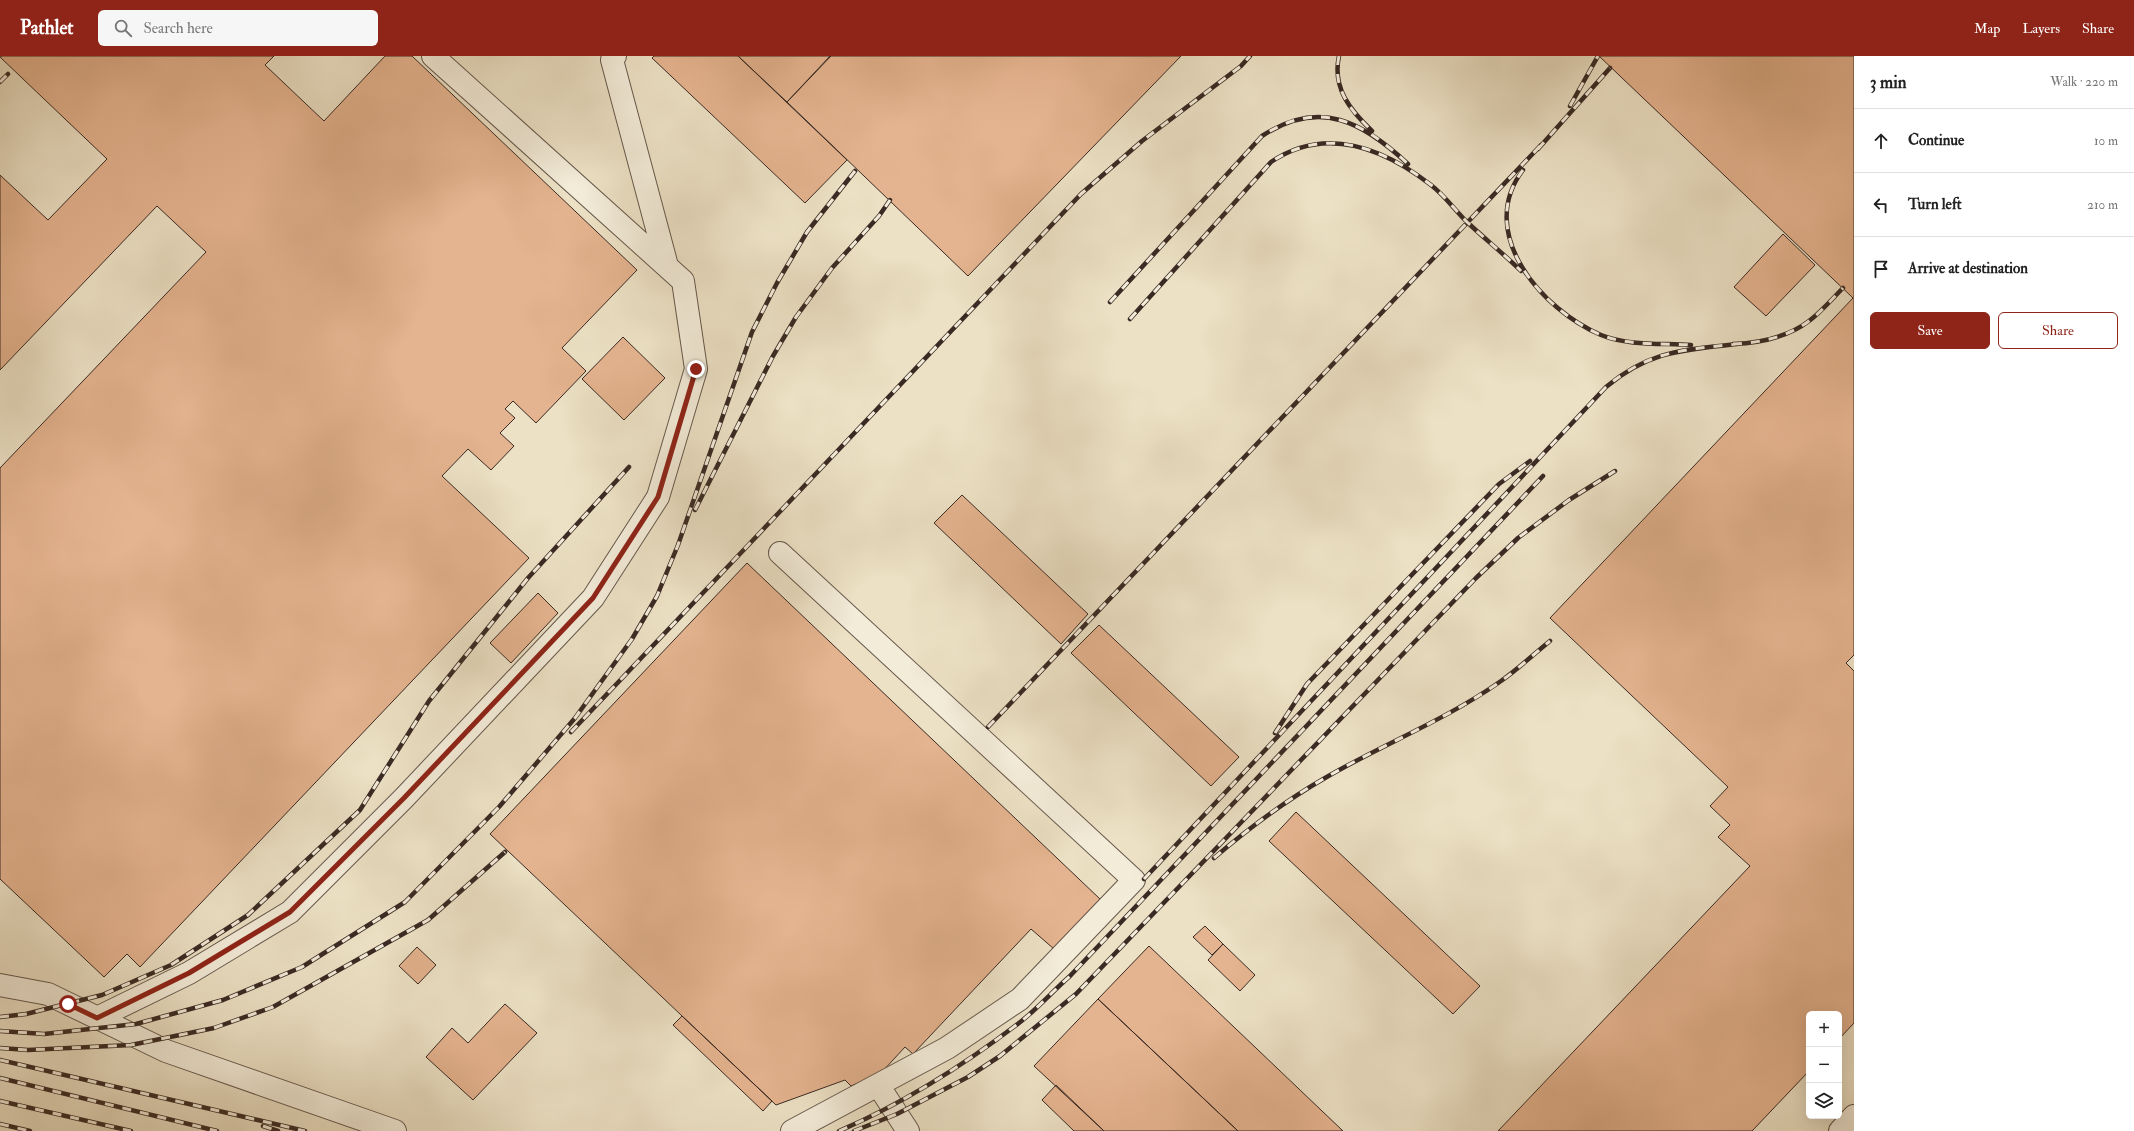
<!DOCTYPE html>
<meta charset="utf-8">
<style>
:root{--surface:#fff;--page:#f6f6f6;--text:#222;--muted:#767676;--line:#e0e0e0;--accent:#8f2418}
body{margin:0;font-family:"IM FELL Double Pica",serif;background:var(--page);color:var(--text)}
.controls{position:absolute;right:12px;bottom:12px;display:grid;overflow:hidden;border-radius:6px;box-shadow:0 4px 16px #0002}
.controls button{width:36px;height:36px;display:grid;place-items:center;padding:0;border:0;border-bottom:1px solid var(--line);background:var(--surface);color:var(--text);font:20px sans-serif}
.stop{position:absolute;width:12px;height:12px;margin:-9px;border:3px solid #8f2418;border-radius:50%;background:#fff}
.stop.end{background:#8f2418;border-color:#fff;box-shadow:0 1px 4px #0008}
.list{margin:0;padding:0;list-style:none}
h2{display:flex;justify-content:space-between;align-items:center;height:52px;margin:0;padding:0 16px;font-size:17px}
h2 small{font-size:13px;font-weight:400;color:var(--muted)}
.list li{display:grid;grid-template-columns:26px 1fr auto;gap:12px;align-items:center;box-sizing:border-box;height:64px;padding:0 16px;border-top:1px solid var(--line)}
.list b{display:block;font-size:15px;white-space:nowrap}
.list em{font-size:13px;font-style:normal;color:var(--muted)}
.actions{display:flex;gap:8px;padding:12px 16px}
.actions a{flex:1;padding:9px 0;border:1px solid var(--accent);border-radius:6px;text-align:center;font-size:14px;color:var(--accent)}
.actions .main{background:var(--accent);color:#fff}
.icon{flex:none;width:22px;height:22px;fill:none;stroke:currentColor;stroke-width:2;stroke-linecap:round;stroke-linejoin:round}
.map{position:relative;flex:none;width:1854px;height:1075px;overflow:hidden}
header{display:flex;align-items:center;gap:24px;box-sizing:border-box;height:56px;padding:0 20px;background:var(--accent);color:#fff}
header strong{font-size:19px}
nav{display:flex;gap:22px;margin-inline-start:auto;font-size:14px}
.search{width:280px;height:36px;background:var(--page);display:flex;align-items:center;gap:10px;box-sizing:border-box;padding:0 14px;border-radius:6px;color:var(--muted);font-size:15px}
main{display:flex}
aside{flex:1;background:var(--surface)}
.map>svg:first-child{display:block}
.building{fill:#e4b38f;stroke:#3a2a24}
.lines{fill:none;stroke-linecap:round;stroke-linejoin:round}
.minor-casing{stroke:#66584c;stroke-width:24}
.minor{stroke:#f3ecd9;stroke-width:22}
.rail-casing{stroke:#3a2a24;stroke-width:4.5}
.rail{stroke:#f3ecd9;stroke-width:3;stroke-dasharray:9;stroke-linecap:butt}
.route{stroke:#8f2418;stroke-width:5}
</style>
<header>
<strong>Pathlet</strong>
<div class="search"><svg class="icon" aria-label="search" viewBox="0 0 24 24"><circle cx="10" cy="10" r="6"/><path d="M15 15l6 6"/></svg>Search here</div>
<nav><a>Map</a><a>Layers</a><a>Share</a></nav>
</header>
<main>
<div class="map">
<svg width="1854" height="1075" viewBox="0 0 1854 1075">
<rect width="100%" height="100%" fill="#ece1c5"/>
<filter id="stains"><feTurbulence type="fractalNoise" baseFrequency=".005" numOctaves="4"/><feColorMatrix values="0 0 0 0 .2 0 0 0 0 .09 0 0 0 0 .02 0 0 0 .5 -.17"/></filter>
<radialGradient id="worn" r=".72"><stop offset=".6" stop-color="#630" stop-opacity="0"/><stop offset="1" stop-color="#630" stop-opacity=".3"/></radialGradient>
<!-- building -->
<path class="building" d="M2 0H274L265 9 324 65 385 0H412L637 214 562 292 586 315 536 367 513 345 505 353 515 362 500 377 514 390 491 414 468 393 442 420 529 502 140 911 127 898 104 921 0 823V412L206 196 157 150 0 314V119L48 164 107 103 0 1Z
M654 0H738L847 104 805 147 652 2Z
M738 0H830L787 46Z
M831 0H1181L968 220 787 46Z
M1599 0H1854V599L1846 607 1854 615V967L1839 983V958H1809V1015L1752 1075H1498L1750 810 1718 781 1730 769 1710 750 1728 731 1550 562 1853 242Z
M1783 178 1815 209 1766 260 1734 231Z
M623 281 665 322 624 364 582 323Z
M962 439 1088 558 1061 588 934 467Z
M747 507 1100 843 1054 893 1031 873 913 998 905 991 881 1017 851 1030 845 1024 776 1049 490 778Z
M538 537 558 557 511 607 490 587Z
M1099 569 1239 701 1211 730 1071 597Z
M1296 756 1480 930 1453 958 1269 785Z
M1205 870 1223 888 1212 899 1193 881Z
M1223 888 1255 919 1240 935 1208 904Z
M1149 890 1343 1075H1238L1098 943Z
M417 891 436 909 418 928 399 910Z
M1098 943 1238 1075H1104L1034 1010Z
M505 948 537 977 473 1044 426 1001 452 972 468 987Z
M682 960 772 1045 763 1055 673 969Z
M1056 1029 1104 1075H1074L1042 1044Z"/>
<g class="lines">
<defs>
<path id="minor" d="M615 0 612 4 667 210
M780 497 1134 824 1020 943 947 992 792 1075
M0 929 48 938 166 995 395 1075
M97 962 189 917 290 856 404 742 593 542 658 441 696 313 683 225 433 0
M878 1029 908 1075
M1840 1075 1854 1060"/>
</defs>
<!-- minor casing -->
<use href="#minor" class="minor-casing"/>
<!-- minor -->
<use href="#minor" class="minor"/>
<defs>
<path id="rail" d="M1339 0C1332 32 1350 54 1372 75
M0 26 8 18
M1570 50 1598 0
M1538 93 1610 12
M1523 114C1475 177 1542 254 1601 279 1628 290 1662 287 1691 289
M1110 246 1262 80C1320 42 1363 66 1408 108
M1130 263 1271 106C1326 69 1383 92 1431 129 1444 139 1455 154 1467 166 1485 183 1504 198 1521 215
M1733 288C1759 287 1788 281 1809 265 1821 256 1832 243 1843 232
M695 454 773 300 796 261 832 212 879 160 890 144
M988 671 1541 89
M571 676 1081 138 1142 85 1241 10 1250 0
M1275 677 1307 628 1499 428 1530 405
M1214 802C1249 772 1285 745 1325 722 1383 688 1446 664 1501 625 1518 613 1534 598 1550 585
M1144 823 1606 331C1650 294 1684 294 1737 288
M0 961 26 958 102 939 171 909 248 859 360 754 429 645 528 522 629 411
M0 975 44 978 136 968 223 944 302 911 405 846 499 751 575 662 632 583 657 540 678 489 752 276 777 227 807 176 855 115
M0 992 28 994 131 989 214 972 273 951 428 864 505 796
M0 1004 305 1075
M0 1022 217 1075
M0 1045 131 1075
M0 1068 30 1075
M263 1070 278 1075
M839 1075C902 1048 964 1009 1019 967 1037 953 1053 935 1070 920L1543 420
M854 1075 897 1058 968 1021 1000 1000 1076 938 1476 522 1518 482 1569 444 1615 415"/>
</defs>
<!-- rail casing -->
<use href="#rail" class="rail-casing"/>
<!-- rail -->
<use href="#rail" class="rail"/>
</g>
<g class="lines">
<!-- route -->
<path class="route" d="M68 948 97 962 189 917 290 856 404 742 593 542 658 441 696 313"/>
</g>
<rect width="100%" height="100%" filter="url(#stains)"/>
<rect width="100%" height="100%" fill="url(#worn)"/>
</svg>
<div class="controls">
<button>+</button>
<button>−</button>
<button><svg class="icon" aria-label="layers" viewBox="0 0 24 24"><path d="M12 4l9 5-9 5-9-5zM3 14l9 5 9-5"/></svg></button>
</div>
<div class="stop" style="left:68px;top:948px"></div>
<div class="stop end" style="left:696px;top:313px"></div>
</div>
<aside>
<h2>3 min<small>Walk · 220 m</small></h2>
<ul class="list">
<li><svg class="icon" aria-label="ahead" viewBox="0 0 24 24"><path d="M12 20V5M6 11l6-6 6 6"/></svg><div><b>Continue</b></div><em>10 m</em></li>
<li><svg class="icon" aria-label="left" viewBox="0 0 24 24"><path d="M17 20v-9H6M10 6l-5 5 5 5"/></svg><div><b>Turn left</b></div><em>210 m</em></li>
<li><svg class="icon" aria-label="arrive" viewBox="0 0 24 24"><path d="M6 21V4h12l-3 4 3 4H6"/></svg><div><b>Arrive at destination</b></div></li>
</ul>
<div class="actions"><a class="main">Save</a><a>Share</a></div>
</aside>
</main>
